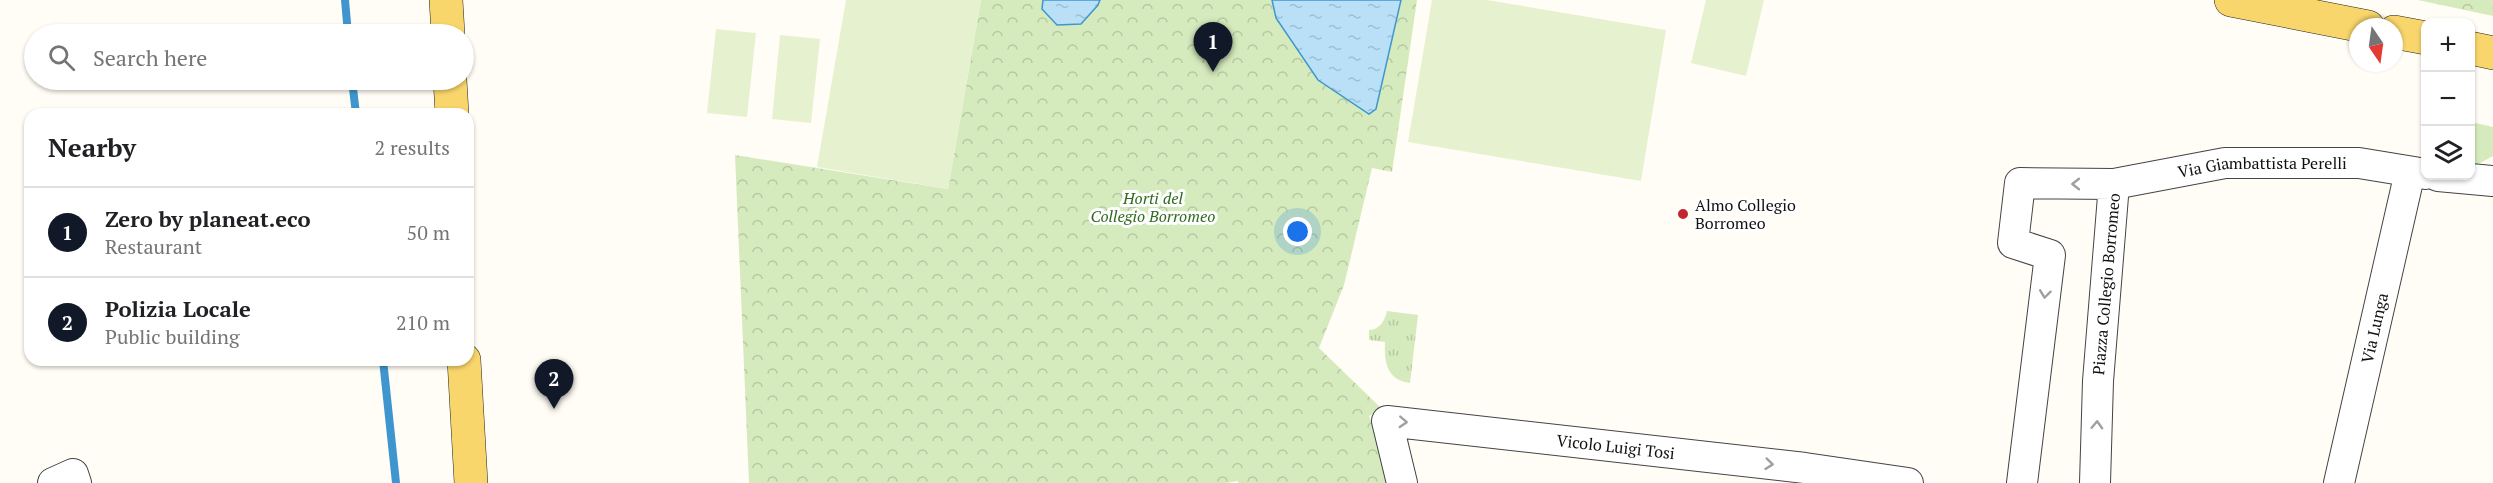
<!DOCTYPE html>
<meta charset="utf-8">
<style>
:root{--surface:#fff;--page:#f2f2f2;--text:#202124;--muted:#757577;--line:#e0e0e0;--accent:#111827}
body{margin:0;font-family:"PT Serif",serif;background:var(--page);color:var(--text)}
.controls{position:absolute;right:18px;top:18px;display:grid;overflow:hidden;border-radius:12px;box-shadow:0 2px 4px #0004}
.controls button{width:54px;height:54px;display:grid;place-items:center;padding:0;border:0;border-bottom:2px solid var(--line);background:var(--surface);color:var(--text);font:30px sans-serif}
.compass{position:absolute;left:2349px;top:18px;width:54px;height:54px;border-radius:50%;background:var(--surface);box-shadow:0 2px 4px #0004;rotate:167deg}
.you{position:absolute;left:1298px;top:232px;width:21px;height:21px;margin:-15px;border:4px solid #fff;border-radius:50%;background:#1a73e8;box-shadow:0 0 0 9px #1a73e833}
.badge{display:grid;place-items:center;width:39px;height:39px;border-radius:50%;background:var(--accent);color:#fff;font-size:20px;font-weight:700}
.pin{position:absolute;translate:-50% -50px;filter:drop-shadow(0 2px 3px #0008)}
.pin::after{content:'';position:absolute;top:32px;width:21px;height:18px;background:inherit;clip-path:polygon(0 0,100% 0,50% 100%)}
.list{margin:0;padding:0;list-style:none}
h2{display:flex;justify-content:space-between;align-items:center;height:78px;margin:0;padding:0 24px;font-size:26px}
h2 small{font-size:20px;font-weight:400;color:var(--muted)}
.list li{display:grid;grid-template-columns:39px 1fr auto;gap:18px;align-items:center;box-sizing:border-box;height:90px;padding:0 24px;border-top:2px solid var(--line)}
.list b{display:block;font-size:22px;white-space:nowrap}
.list p{margin:0;font-size:20px;white-space:nowrap;color:var(--muted)}
.list em{font-size:20px;font-style:normal;color:var(--muted)}
.icon{flex:none;width:33px;height:33px;fill:none;stroke:currentColor;stroke-width:2;stroke-linecap:round;stroke-linejoin:round}
.map{position:relative;flex:none;width:2493px;height:483px;overflow:hidden}
.search{position:absolute;background:var(--surface);box-shadow:0 2px 4px #0004;left:24px;top:24px;width:450px;height:66px;display:flex;align-items:center;gap:15px;box-sizing:border-box;padding:0 21px;border-radius:33px;color:var(--muted);font-size:22px}
.panel{position:absolute;background:var(--surface);box-shadow:0 2px 4px #0004;left:24px;top:108px;width:450px;height:258px;border-radius:18px}
.map>svg:first-child{display:block}
.grass{fill:url(#grass-tufts)}
.park{fill:url(#park-crowns)}
.garden{fill:#d5ebbd}
.pitch{fill:#e6f2cf}
.water{fill:url(#water-ripples);stroke:#3f96cf;stroke-width:1.5}
.lines{fill:none;stroke-linecap:round;stroke-linejoin:round}
.stream{stroke:#3f96cf;stroke-width:8}
.minor-casing{stroke:#444;stroke-width:32}
.major-casing{stroke:#222;stroke-width:34}
.minor{stroke:#fff;stroke-width:30}
.major{stroke:#f9d66b;stroke-width:33}
.oneway{stroke:#a0a0a0}
.poi-dot{fill:#c4262e;stroke:#fff;stroke-width:2}
.labels{text-anchor:middle;dominant-baseline:central;stroke-width:6;stroke-linejoin:round;paint-order:stroke}
.street-label{font-size:16px;fill:#111;stroke:#fff}
.park-label{font-size:16px;font-style:italic;fill:#2f6b1f;stroke:#fff}
.poi-label{font-size:16px;fill:#111;stroke:#fff;text-anchor:start}
</style>
<div class="map">
<svg width="2493" height="483" viewBox="0 0 2493 483">
<defs>
<pattern id="grass-tufts" width="24" height="20" patternUnits="userSpaceOnUse" patternTransform="scale(1.5)"><rect width="24" height="20" fill="#d5ebbd"/><path d="M3 7l-1-3M5 7V3M7 7l1-3M15 17l-1-3M17 17v-4M19 17l1-3" fill="none" stroke="#b6c8a1"/></pattern>
<pattern id="park-crowns" width="20" height="18" patternUnits="userSpaceOnUse" patternTransform="scale(1.5)"><rect width="20" height="18" fill="#d5ebbd"/><path d="M2 6a3 3 0 1 1 6 0M12 15a3 3 0 1 1 6 0" fill="none" stroke="#b6c8a1"/></pattern>
<pattern id="water-ripples" width="26" height="14" patternUnits="userSpaceOnUse" patternTransform="scale(1.5)"><rect width="26" height="14" fill="#b9e0f7"/><path d="M2 4q2-2 4 0t4 0M15 11q2-2 4 0t4 0" fill="none" stroke="#9ebfd3"/></pattern>
</defs>
<rect width="100%" height="100%" fill="#fffdf5"/>
<!-- grass -->
<path class="grass" d="M1387 311 1418 315 1410 383C1387 380 1384 362 1385 342L1369 340V330C1380 330 1385 320 1387 311Z"/>
<!-- park -->
<path class="park" d="M981 0H1417L1392 172 1372 168 1344 285 1319 348 1382 409 1369 416 1396 483H1238V481L1226 483H749L735 155 948 189Z
M2418 0H2493V16Z"/>
<!-- garden -->
<path class="garden" d="M2471 122 2493 127V156L2471 168Z"/>
<!-- pitch -->
<path class="pitch" d="M846 0H981L948 189 817 167Z
M1432 0H1487L1666 30 1641 181 1408 142Z
M1706 0H1764L1746 76 1691 63Z
M716 29 756 33 747 117 707 113Z
M780 35 820 39 811 123 772 119Z"/>
<!-- water -->
<path class="water" d="M1043 0H1100L1098 5 1081 24 1057 25 1042 9Z
M1272 0H1401L1376 109 1369 114 1318 80 1276 18Z"/>
<g class="lines">
<!-- stream -->
<path class="stream" d="M345 0 348 34
M352 80 356 114
M383 360 396 483"/>
<defs>
<g id="minor">
<path d="M2438 176 2493 181"/>
<path id="s1" d="M2114 184 2225 163H2359L2426 174"/>
<path d="M53 483 73 474 76 483"/>
<path id="s2" d="M1402 483 1387 421 1805 468 1908 483"/>
<path d="M2022 483 2050 255 2013 243 2020 183 2114 184 2098 381 2095 483"/>
<path id="s3" d="M2339 483 2410 172"/>
</g>
<path id="major" d="M446 0 448 34
M2231 0 2368 27
M2394 32 2426 38
M2470 48 2493 53
M450 80 452 114
M464 360 471 483"/>
</defs>
<!-- minor casing -->
<use href="#minor" class="minor-casing"/>
<!-- major casing -->
<use href="#major" class="major-casing"/>
<!-- minor -->
<use href="#minor" class="minor"/>
<!-- major -->
<use href="#major" class="major"/>
</g>
<!-- one-way arrows -->
<defs><path id="oneway-chevron" d="M-2-3.5L2.5 0L-2 3.5" fill="none" stroke-width="1.6" stroke-linecap="round" stroke-linejoin="round" transform="scale(1.5)"/></defs>
<g class="oneway">
<use href="#oneway-chevron" transform="translate(2076 184) rotate(-180)"/>
<use href="#oneway-chevron" transform="translate(2045 294) rotate(97)"/>
<use href="#oneway-chevron" transform="translate(1403 422) rotate(3)"/>
<use href="#oneway-chevron" transform="translate(2097 425) rotate(-88)"/>
<use href="#oneway-chevron" transform="translate(1769 464) rotate(6)"/>
</g>
<!-- markers -->
<circle class="poi-dot" cx="1683" cy="214" r="6"/>
<g class="labels">
<!-- street labels -->
<g class="street-label">
<text stroke="none"><textPath href="#s1" startOffset="150">Via Giambattista Perelli</textPath></text>
<text transform="translate(2106 284) rotate(-85)">Piazza Collegio Borromeo</text>
<text stroke="none"><textPath href="#s3" startOffset="159">Via Lunga</textPath></text>
<text stroke="none"><textPath href="#s2" startOffset="294">Vicolo Luigi Tosi</textPath></text>
</g>
<!-- park labels -->
<g class="park-label">
<text x="1153" y="198">Horti del<tspan x="1153" dy="18">Collegio Borromeo</tspan></text>
</g>
<!-- poi labels -->
<g class="poi-label">
<text x="1695" y="205">Almo Collegio<tspan x="1695" dy="18">Borromeo</tspan></text>
</g>
</g>
</svg>
<div class="controls">
<button>+</button>
<button>−</button>
<button><svg class="icon" aria-label="layers" viewBox="0 0 24 24"><path d="M12 4l9 5-9 5-9-5zM3 14l9 5 9-5"/></svg></button>
</div>
<svg class="compass" viewBox="-18 -18 36 36"><path d="M0-13l5 13h-10z" fill="#e53935"/><path d="M0 13l5-13h-10z" fill="#757577"/></svg>
<div class="you"></div>
<div class="pin badge" style="left:1213px;top:72px">1</div>
<div class="pin badge" style="left:554px;top:409px">2</div>
<div class="search"><svg class="icon" aria-label="search" viewBox="0 0 24 24"><circle cx="10" cy="10" r="6"/><path d="M15 15l6 6"/></svg>Search here</div>
<section class="panel">
<h2>Nearby<small>2 results</small></h2>
<ul class="list">
<li><span class="badge">1</span><div><b>Zero by planeat.eco</b><p>Restaurant</p></div><em>50 m</em></li>
<li><span class="badge">2</span><div><b>Polizia Locale</b><p>Public building</p></div><em>210 m</em></li>
</ul>
</section>
</div>
